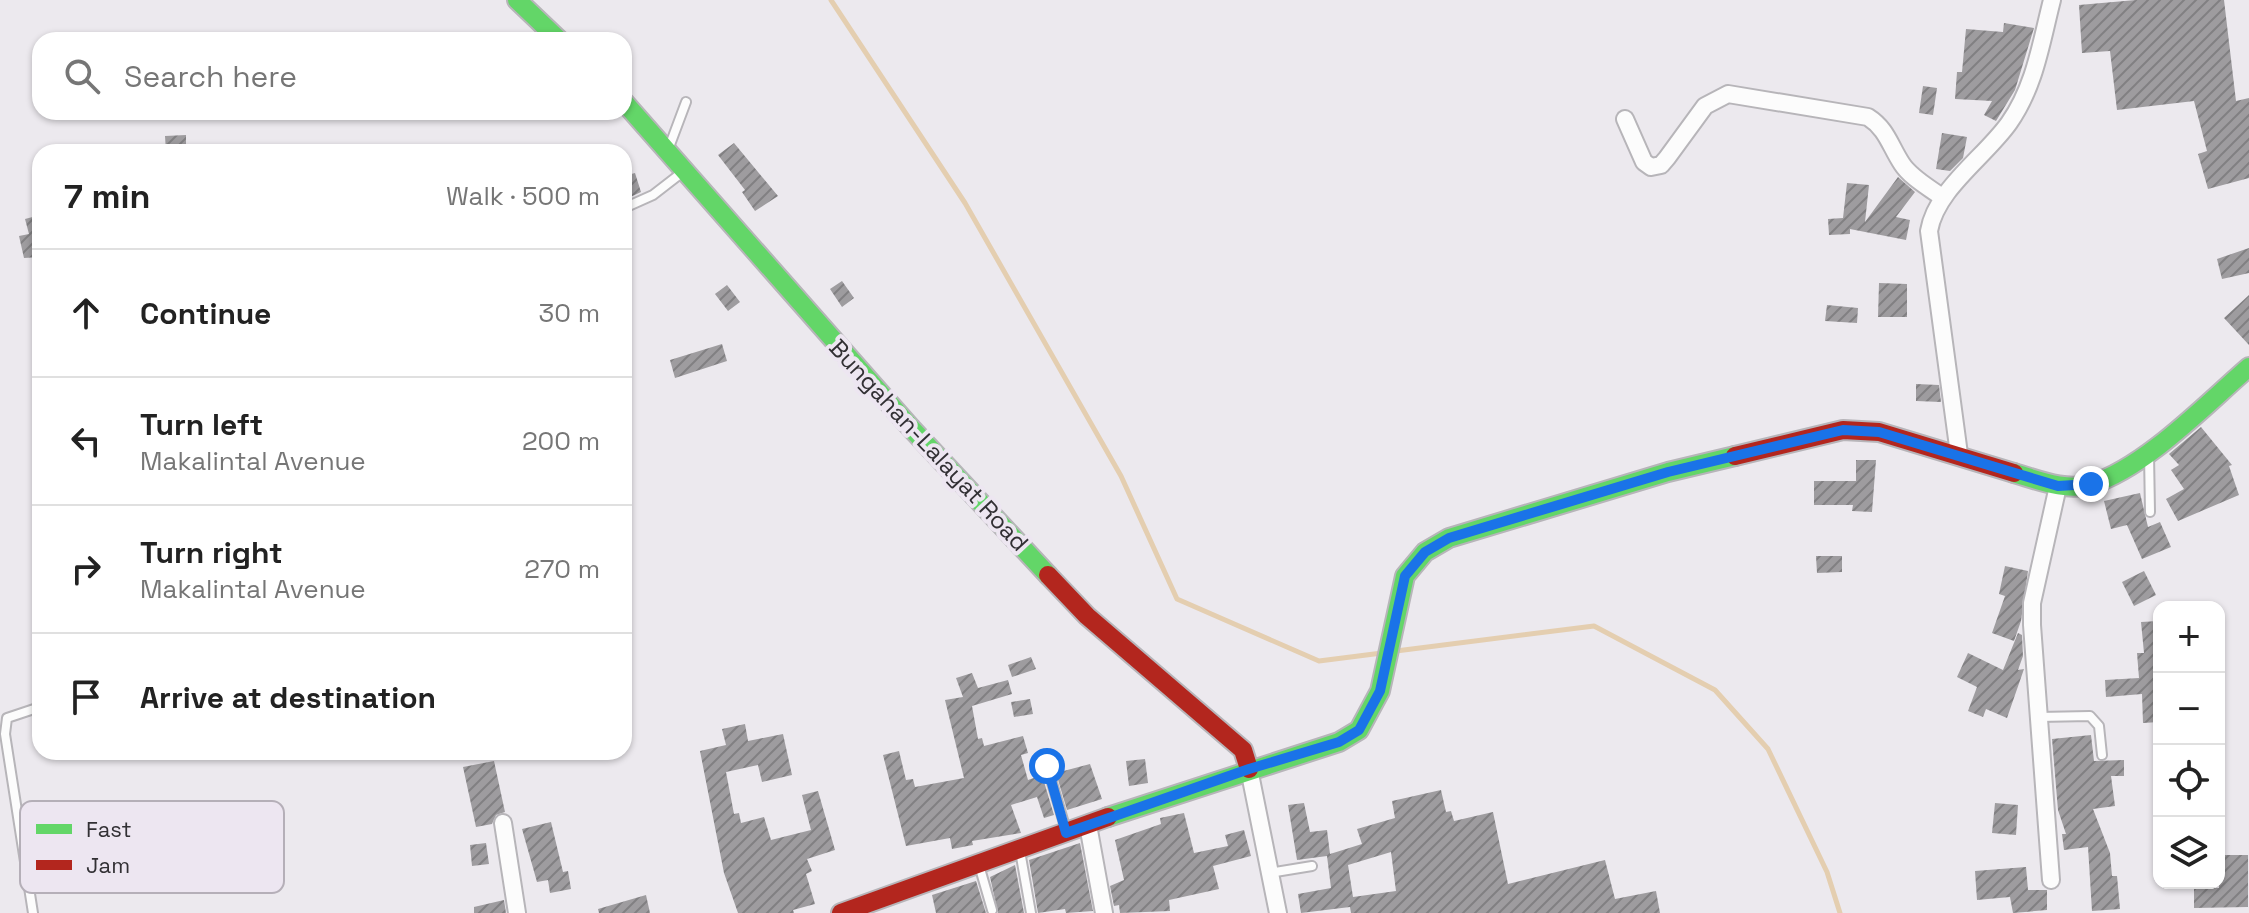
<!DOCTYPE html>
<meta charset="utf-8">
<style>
:root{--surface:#fff;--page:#f2f2f2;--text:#222;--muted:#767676;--line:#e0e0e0}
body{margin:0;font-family:"Space Grotesk",sans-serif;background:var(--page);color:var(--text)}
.controls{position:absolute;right:24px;bottom:24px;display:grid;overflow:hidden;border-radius:16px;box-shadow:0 2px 6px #0004}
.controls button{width:72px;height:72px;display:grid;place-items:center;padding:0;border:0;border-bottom:2px solid var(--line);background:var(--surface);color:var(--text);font:40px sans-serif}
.stop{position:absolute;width:24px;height:24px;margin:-18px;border:6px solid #1a73e8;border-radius:50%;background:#fff}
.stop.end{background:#1a73e8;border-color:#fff;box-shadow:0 2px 8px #0008}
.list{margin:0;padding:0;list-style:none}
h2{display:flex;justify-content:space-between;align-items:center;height:104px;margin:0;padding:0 32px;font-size:34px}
h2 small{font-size:26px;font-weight:400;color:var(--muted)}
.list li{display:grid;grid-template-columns:52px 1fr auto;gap:24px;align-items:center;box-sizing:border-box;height:128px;padding:0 32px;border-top:2px solid var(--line)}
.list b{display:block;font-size:30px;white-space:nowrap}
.list p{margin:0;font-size:26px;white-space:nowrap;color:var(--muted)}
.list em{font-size:26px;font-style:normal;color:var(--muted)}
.icon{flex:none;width:44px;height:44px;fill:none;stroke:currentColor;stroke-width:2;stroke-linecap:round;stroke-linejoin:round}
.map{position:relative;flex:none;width:2249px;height:913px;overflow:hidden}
.search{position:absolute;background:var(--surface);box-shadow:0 2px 6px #0004;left:32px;top:32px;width:600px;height:88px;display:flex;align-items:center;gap:20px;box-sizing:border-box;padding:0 28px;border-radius:24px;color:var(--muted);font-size:30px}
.panel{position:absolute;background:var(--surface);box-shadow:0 2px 6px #0004;left:32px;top:144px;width:600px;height:616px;border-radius:24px}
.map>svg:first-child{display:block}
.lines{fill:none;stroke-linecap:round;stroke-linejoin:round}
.stream{stroke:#e4ceb0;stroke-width:5}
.building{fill:url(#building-hatch);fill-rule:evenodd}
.lane-casing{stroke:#b7b5b9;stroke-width:12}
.street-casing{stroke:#b7b5b9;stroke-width:20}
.fast-casing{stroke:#b7b5b9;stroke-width:22}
.jam-casing{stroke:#b7b5b9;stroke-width:22}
.lane{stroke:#fcfcfc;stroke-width:8}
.street{stroke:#fcfcfc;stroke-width:16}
.fast{stroke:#63d668;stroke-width:18}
.jam{stroke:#b3261e;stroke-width:18}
.route{stroke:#1a73e8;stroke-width:10}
.labels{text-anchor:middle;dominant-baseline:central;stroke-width:8;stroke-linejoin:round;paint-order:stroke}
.street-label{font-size:24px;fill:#323034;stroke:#ede6f1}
.key{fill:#ede6f1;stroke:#b5afb8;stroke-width:2}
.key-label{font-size:22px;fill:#323034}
</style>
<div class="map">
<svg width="2249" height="913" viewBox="0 0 2249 913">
<defs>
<pattern id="building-hatch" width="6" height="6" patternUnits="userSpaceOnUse" patternTransform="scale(2)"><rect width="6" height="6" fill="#9e9c9f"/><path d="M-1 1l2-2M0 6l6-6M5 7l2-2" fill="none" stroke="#818082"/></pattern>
</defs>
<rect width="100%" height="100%" fill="#ece9ee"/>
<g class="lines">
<!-- stream -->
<path class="stream" d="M831 0 965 203 1121 476 1177 599 1319 661 1382 653
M1396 651 1594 626 1715 690 1768 749 1827 872 1840 913"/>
</g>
<!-- building -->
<path class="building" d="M2136 0H2224L2236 101 2249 98V178L2208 189 2198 154 2207 151 2194 101 2117 110 2110 51 2082 53 2079 5Z
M2004 23 2034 28 2015 90 1996 121 1984 115 1992 101 1955 99 1957 72H1962L1966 29 2003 32Z
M1923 86 1937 88 1933 115 1919 113Z
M1942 133 1967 137 1963 158 1950 171 1936 169Z
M186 135V152H166L165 136Z
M734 143 778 196 755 211 742 192 745 190 718 155Z
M635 173 641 192 624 200V176Z
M1898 177 1915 192 1896 217 1910 220 1906 240 1850 229V234L1829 235 1828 219 1843 218 1847 183 1869 185 1865 222Z
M40 215V257L24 258 19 236 29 234 25 219Z
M2249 248V273L2222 279 2217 259Z
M842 281 854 298 842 307 830 289Z
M1879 283 1907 284V317H1878Z
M727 285 740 302 728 311 715 294Z
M2249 295V345L2224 318Z
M1827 305 1858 308 1857 323 1825 321Z
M722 344 727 361 675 378 670 360Z
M1916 384 1939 385 1941 402 1916 401Z
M2201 427 2232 465 2229 466 2239 495 2178 521 2166 499 2184 489 2171 470 2179 465 2169 454Z
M1856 460H1876L1872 512 1852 511 1853 505H1814V481H1856Z
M2140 493 2148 527 2160 522 2171 547 2142 559 2127 525 2111 529 2104 501Z
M1816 556H1842V572L1817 573Z
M2005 566 2028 571 2021 621 2014 641 1992 633 2005 596 1999 594Z
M2144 571 2156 595 2134 606 2122 582Z
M2159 621V722L2143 723 2142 694 2106 697 2105 680 2139 678 2137 653H2144L2141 622Z
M2018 633 2022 635 2023 656 2018 670 2024 669 2007 718 1986 709 1983 717 1968 711 1977 687 1957 677 1968 653 2003 670Z
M1031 657 1036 669 1012 677 1008 665Z
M972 673 978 688 1008 680 1012 694 972 706 978 739 982 738 984 746 1023 736 1028 753 1021 755 1028 780 1042 775 1054 815 1044 818 1037 797 1011 805 1021 833 972 841 973 845 952 849 950 838 906 846 883 755 899 751 906 780 913 779 915 787 964 778 945 700 963 697 956 678Z
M1030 699 1033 714 1014 717 1011 702Z
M745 724 748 741 783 734 792 775 762 782 758 765 726 772 734 814 739 813 741 823 764 817 771 840 811 830 802 795 818 791 835 850 807 859 812 871 806 874 815 904 793 910 794 913H738L724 873 700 751 726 745 722 729Z
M2091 735 2094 761 2124 760V776H2111L2115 806 2093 809 2110 853 2112 876H2117L2120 909 2092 911 2088 847 2064 850 2062 834H2066L2058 810 2052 739Z
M1145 759 1148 783 1129 786 1126 761Z
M494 761 505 812 496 815 492 824 476 827 463 767Z
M1090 764 1102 799 1067 810 1056 773Z
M1441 790 1446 812 1451 811 1454 821 1493 812 1508 884 1605 860 1615 899 1656 891 1660 913H1351L1350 907 1301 913 1298 894 1331 888 1327 856 1297 860 1288 805 1304 803 1310 832 1327 830 1330 854 1362 844 1357 829 1395 818 1392 801ZM1391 852 1396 891 1353 897 1348 865Z
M1995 803 2018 805 2016 835 1992 833Z
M1184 813 1194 853 1228 846 1225 835 1244 830 1251 856 1213 866 1219 889 1169 900 1170 911 1120 913 1119 905 1114 906 1110 886 1124 880 1115 840 1161 824 1160 818Z
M551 822 563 872 568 871 571 889 550 893 548 880 537 882 522 829Z
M486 843 489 864 472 866 470 845Z
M1080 843 1093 911 1066 913 1065 909 1038 913 1029 860Z
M2219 855H2248V907L2194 908V888H2219Z
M1015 865 1024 913H998L990 877Z
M2026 867 2028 890H2047V910L2013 913 2010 897 1977 900 1975 871Z
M976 881 986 913H936L932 895Z
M646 895 650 913H599L598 909Z
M504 900 506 913H474V907Z"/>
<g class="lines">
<defs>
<path id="lane" d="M668 150 686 102
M624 208 653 195 684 171
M2149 454 2150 512
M2039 717 2090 716 2099 726 2102 755
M1047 766 1066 830
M1020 851 1031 913
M979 865 992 910
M1269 873 1312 866
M33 913 5 734 7 718 40 707"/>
<path id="street" d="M1625 119 1644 162 1651 167 1661 165 1667 158 1705 106 1728 94 1868 117C1887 129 1890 146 1902 164 1911 178 1930 188 1943 198
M1959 454 1929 231C1936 189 1985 157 2009 123 2035 86 2041 43 2052 0
M1249 769 1278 913
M503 823 517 913
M1088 825 1104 913
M2051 880 2032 625V603L2058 486"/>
<path id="fast" d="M517 0 559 40
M624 102 911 428 1048 575
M2014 473C2038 480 2066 492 2092 484 2146 467 2206 404 2249 367
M1108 817 1339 742 1359 730 1380 691 1405 576 1425 552 1449 538 1668 472 1735 456"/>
<path id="jam" d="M1735 456 1843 430 1879 432 2014 473
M1048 575 1087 616 1243 750 1249 769
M841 913 1108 817"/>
</defs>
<!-- lane casing -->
<use href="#lane" class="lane-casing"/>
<!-- street casing -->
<use href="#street" class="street-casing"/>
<!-- fast casing -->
<use href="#fast" class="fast-casing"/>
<!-- jam casing -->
<use href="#jam" class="jam-casing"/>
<!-- lane -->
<use href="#lane" class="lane"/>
<!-- street -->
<use href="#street" class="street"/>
<!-- fast -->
<use href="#fast" class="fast"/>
<!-- jam -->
<use href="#jam" class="jam"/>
</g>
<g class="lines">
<!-- route -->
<path class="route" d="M1047 766 1066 833 1249 769 1339 742 1359 730 1380 691 1405 576 1425 552 1449 538 1668 472 1843 430 1879 432 2058 486 2091 484"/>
</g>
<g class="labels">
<!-- street labels -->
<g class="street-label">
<text transform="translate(929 445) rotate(47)">Bungahan-Lalayat Road</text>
</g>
</g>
<!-- legend -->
<rect x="20" y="801" width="264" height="92" rx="12" class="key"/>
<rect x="36" y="824" width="36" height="10" fill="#63d668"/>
<rect x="36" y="860" width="36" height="10" fill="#b3261e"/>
<g class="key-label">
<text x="86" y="837">Fast</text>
<text x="86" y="873">Jam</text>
</g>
</svg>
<div class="controls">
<button>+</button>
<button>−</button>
<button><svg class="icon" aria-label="locate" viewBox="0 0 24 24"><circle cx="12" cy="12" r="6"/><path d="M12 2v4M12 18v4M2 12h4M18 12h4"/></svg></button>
<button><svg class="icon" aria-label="layers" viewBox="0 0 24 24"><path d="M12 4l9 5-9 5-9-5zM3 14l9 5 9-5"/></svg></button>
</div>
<div class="stop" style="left:1047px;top:766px"></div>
<div class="stop end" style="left:2091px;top:484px"></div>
<div class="search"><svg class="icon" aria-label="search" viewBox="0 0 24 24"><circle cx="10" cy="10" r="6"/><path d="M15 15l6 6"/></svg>Search here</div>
<section class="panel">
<h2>7 min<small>Walk · 500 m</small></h2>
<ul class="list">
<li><svg class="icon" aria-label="ahead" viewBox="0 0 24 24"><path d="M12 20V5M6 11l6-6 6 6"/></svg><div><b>Continue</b></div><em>30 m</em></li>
<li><svg class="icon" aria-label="left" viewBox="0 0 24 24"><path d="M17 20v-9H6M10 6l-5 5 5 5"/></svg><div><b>Turn left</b><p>Makalintal Avenue</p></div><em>200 m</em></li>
<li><svg class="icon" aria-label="right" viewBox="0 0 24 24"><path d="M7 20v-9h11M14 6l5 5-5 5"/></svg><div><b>Turn right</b><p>Makalintal Avenue</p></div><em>270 m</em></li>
<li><svg class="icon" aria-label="arrive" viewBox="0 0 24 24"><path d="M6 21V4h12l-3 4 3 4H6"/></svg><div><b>Arrive at destination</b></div></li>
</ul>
</section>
</div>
